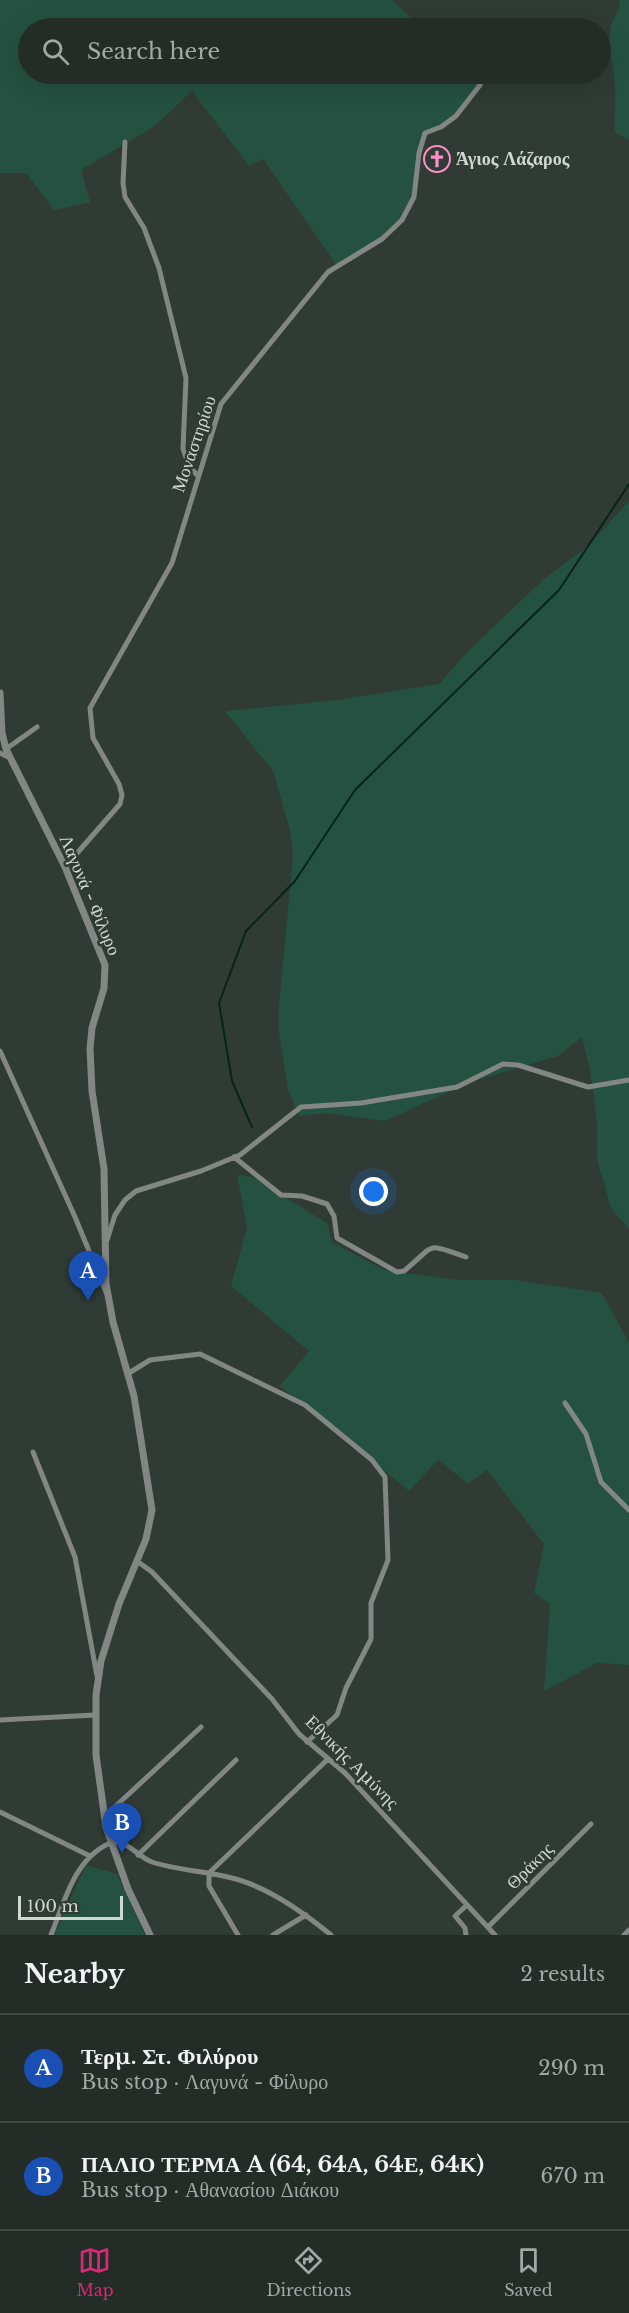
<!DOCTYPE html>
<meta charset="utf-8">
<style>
:root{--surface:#242c28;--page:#2c3430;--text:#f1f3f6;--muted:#a3a7a8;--line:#414845;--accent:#db2777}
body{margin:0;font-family:"Libre Baskerville",serif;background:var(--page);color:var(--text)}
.scale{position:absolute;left:18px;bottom:15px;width:105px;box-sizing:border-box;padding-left:6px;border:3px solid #d0d6d4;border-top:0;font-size:16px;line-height:21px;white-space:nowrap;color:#d0d6d4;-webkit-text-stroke:4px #303b36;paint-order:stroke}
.you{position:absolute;left:374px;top:1192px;width:21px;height:21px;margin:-15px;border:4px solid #fff;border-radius:50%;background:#1a73e8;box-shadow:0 0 0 9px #1a73e833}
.badge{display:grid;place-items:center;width:39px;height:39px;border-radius:50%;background:var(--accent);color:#fff;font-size:20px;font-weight:700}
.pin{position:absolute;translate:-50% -50px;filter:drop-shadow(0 2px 3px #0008)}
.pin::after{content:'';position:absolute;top:32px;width:21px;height:18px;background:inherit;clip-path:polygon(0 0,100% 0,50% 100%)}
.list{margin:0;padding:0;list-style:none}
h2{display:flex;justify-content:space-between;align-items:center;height:78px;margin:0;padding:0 24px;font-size:26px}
h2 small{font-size:20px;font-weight:400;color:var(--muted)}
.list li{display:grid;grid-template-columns:39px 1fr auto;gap:18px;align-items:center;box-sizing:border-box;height:108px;padding:0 24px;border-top:2px solid var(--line)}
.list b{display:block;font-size:22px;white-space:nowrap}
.list p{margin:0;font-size:20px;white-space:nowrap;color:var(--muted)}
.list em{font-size:20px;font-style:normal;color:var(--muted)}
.icon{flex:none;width:33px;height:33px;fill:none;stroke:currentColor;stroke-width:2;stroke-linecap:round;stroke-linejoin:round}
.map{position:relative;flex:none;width:629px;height:1935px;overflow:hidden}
.search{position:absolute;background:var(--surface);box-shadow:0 6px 24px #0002;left:18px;right:18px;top:18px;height:66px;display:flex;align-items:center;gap:15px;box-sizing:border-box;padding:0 21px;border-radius:33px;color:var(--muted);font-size:22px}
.sheet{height:294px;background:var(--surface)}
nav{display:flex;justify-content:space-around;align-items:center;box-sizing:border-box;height:84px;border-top:2px solid var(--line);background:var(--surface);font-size:16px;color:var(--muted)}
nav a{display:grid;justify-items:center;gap:3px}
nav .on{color:var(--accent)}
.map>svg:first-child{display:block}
.green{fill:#245142}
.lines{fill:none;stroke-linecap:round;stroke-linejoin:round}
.stream{stroke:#08231a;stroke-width:2}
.minor{stroke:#828785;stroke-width:5}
.tertiary{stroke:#828785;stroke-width:7}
.labels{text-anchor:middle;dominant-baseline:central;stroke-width:5;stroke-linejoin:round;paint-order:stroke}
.poi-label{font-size:18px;font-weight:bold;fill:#d0d6d4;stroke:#303b36;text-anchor:start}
.street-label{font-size:18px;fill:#d0d6d4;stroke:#303b36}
</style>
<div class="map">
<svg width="629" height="1935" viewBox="0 0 629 1935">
<rect width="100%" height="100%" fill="#303b36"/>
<!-- green -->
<path class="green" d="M0 0H392L422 28H28V74H468L480 85 456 116 425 133 414 197 393 230 337 266 263 159 249 166 192 91 155 126 81 170 90 202 54 210 26 173H0Z
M619 0H629V141L615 132C614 116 616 102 615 86 614 67 606 44 611 26 614 15 621 12 619 0Z
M629 501V1229L611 1208 597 1160V1122L590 1070 582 1037 558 1056 470 1082 385 1121 327 1113 299 1116 288 1089 279 1033V1006L293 856 290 830 273 771 225 711 337 700 439 684 470 649 544 579 588 546Z
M237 1175 252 1177 327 1223 332 1242 384 1270 458 1280H515L602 1293 629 1343V1665L597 1663 544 1691 550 1604 534 1593 544 1544 487 1470 468 1484 438 1460 409 1491 280 1386 309 1351 231 1286 247 1227Z
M86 1865 117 1874 145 1935H54Z"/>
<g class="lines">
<!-- stream -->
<path class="stream" d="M252 1127 232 1081 219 1003 246 931 295 881 355 790 559 590 629 484"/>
<!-- minor -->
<path class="minor" d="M125 142 123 183 125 197 144 228 159 268 186 378 183 449 189 466 197 475
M6 749 37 727
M0 753 10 758
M65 867 120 804 122 795 119 784 93 738 90 708 172 563 221 404 328 272 382 239 402 220 414 197 419 153 425 133 441 127 456 116 480 85
M0 1051 75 1217 106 1292
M234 1157 281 1195 302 1196 327 1204 334 1216 337 1238 397 1272 404 1271C437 1244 424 1242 466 1257
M107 1240 115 1215 125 1200 136 1191 201 1171 240 1155 301 1107 361 1103 457 1087 503 1064 518 1065 588 1087 629 1080
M129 1373 150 1360 200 1354 305 1405 372 1460 385 1477 388 1560 371 1603V1639L346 1688 337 1715 307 1742
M565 1403 586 1434 601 1482 629 1510
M33 1452 75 1557 97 1676
M137 1561 152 1572 272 1699 299 1734 345 1773 495 1935
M0 1720 95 1715
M0 1812 90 1856
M104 1817 201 1727
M138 1855 236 1760
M488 1927 591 1824
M51 1935C64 1903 74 1860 108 1844 125 1836 137 1857 152 1862 176 1870 203 1871 228 1877 265 1885 302 1911 331 1935
M238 1935 209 1886V1873L328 1759
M273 1935 306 1915
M466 1935 465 1928 455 1916 467 1905
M624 1935 629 1930"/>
<!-- tertiary -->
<path class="tertiary" d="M0 693 2 733 6 749 65 867 105 965 104 988 92 1028 90 1049 92 1091 104 1169 106 1284 113 1322 134 1396 152 1510 146 1539 119 1604 101 1661 96 1695V1755L106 1827 128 1889 150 1935"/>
</g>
<!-- icons -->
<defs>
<symbol id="church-ring" viewBox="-11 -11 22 22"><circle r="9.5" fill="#303b36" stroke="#fb8fc6" stroke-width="1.5"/><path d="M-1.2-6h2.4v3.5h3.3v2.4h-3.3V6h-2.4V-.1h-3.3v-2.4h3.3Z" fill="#fb8fc6"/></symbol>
</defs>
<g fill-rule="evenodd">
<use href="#church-ring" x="422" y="144" width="30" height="30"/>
</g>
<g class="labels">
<!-- poi labels -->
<g class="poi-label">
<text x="456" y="159">Άγιος Λάζαρος</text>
</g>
<!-- street labels -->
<g class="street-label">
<text transform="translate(194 444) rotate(-71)">Μοναστηρίου</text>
<text transform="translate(90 895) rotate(67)">Λαγυνά - Φίλυρο</text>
<text transform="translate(352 1762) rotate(45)">Εθνικής Αμύνης</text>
<text transform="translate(530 1866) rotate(-45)">Θράκης</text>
</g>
</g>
</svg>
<div class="scale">100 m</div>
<div class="you"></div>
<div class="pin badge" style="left:88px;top:1301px;background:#1a4fb4">A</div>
<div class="pin badge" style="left:122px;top:1853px;background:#1a4fb4">B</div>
<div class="search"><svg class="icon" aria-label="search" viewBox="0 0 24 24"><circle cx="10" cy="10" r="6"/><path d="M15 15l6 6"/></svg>Search here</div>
</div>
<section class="sheet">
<h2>Nearby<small>2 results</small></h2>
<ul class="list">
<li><span class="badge" style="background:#1a4fb4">A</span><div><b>Τερμ. Στ. Φιλύρου</b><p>Bus stop · Λαγυνά - Φίλυρο</p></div><em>290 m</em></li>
<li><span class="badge" style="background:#1a4fb4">B</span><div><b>ΠΑΛΙΟ ΤΕΡΜΑ A (64, 64Α, 64Ε, 64Κ)</b><p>Bus stop · Αθανασίου Διάκου</p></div><em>670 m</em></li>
</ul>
</section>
<nav>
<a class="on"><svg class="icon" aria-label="map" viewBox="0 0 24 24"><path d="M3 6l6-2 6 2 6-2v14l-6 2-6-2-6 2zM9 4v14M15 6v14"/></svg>Map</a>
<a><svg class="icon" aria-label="directions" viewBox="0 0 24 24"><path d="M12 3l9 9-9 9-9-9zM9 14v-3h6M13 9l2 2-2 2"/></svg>Directions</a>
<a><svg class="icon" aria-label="saved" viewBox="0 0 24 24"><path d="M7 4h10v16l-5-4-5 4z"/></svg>Saved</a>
</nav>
